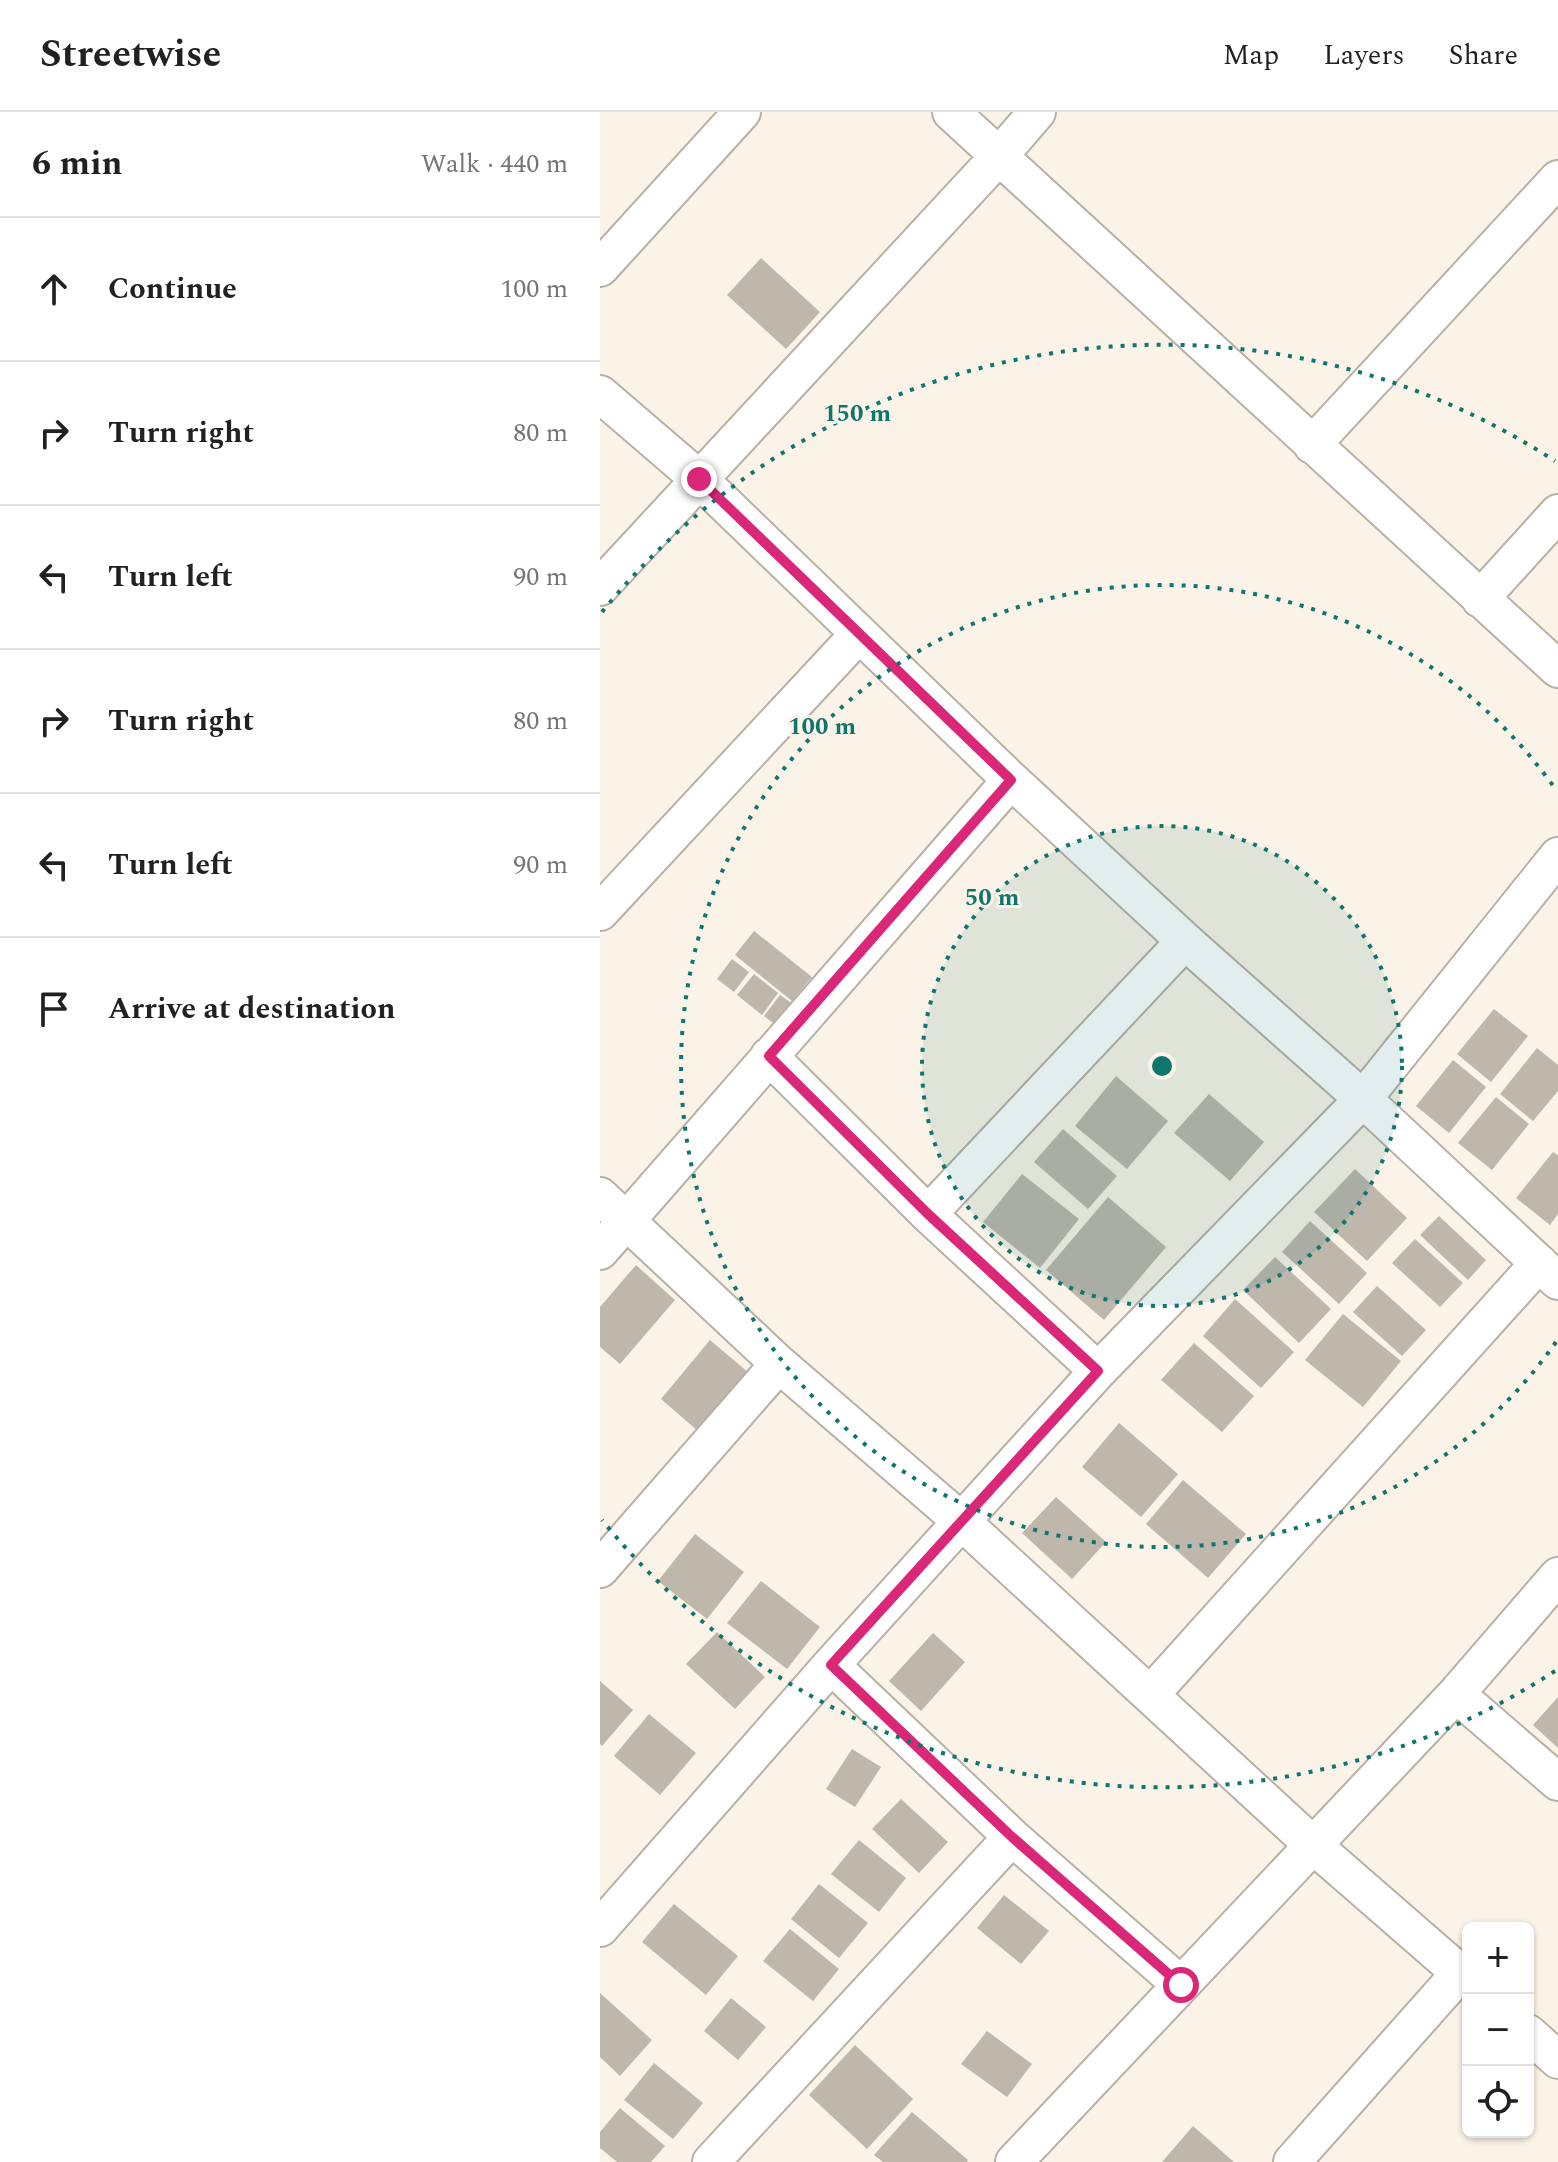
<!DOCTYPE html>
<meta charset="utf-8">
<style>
:root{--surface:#fff;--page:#f2f2f2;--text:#202124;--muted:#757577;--line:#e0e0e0}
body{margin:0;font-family:Spectral,serif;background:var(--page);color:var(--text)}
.controls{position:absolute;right:24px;bottom:24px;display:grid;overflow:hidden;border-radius:12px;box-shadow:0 2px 6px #0004}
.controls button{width:72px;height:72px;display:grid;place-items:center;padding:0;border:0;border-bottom:2px solid var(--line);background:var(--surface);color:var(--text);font:40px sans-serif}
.stop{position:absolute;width:24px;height:24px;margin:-18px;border:6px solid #db2777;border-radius:50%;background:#fff}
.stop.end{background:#db2777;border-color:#fff;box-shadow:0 2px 8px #0008}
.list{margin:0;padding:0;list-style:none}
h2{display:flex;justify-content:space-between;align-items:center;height:104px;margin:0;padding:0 32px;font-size:34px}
h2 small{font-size:26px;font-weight:400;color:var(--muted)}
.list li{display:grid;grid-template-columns:52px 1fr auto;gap:24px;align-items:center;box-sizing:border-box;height:144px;padding:0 32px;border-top:2px solid var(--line)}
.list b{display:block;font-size:30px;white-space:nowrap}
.list em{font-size:26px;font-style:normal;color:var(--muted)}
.icon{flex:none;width:44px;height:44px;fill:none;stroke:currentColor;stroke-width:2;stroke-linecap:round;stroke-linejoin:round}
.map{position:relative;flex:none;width:958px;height:2050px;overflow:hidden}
header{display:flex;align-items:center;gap:48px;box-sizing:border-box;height:112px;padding:0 40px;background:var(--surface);border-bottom:2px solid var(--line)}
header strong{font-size:38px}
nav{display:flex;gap:44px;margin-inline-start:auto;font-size:28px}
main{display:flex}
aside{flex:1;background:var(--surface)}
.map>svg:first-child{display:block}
.building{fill:#bfb6ac}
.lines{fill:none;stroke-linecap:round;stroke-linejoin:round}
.minor-casing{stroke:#b8afa5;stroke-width:40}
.minor{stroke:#fff;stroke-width:36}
.route{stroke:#db2777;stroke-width:10}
.ring{fill:none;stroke:#0f766e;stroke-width:4;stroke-dasharray:4 8}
.centre{fill:#0f766e;stroke:#fcf3e8;stroke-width:4}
.ring-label{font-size:24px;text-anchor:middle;font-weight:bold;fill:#0f766e;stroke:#fcf3e8;stroke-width:6;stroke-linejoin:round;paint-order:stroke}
</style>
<header>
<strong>Streetwise</strong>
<nav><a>Map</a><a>Layers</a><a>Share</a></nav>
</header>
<main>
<aside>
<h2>6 min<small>Walk · 440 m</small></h2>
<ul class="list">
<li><svg class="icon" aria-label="ahead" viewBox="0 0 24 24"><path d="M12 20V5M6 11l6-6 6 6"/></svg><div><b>Continue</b></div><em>100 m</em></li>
<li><svg class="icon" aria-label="right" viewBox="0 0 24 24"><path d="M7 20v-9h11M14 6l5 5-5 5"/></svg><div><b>Turn right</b></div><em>80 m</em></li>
<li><svg class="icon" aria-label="left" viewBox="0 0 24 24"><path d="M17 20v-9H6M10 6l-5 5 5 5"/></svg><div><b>Turn left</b></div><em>90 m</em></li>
<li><svg class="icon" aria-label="right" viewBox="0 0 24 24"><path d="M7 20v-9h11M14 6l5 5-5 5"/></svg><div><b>Turn right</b></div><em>80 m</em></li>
<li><svg class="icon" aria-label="left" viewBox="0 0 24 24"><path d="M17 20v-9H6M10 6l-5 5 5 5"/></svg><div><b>Turn left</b></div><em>90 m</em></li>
<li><svg class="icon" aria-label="arrive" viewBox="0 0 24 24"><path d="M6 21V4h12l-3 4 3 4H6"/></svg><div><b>Arrive at destination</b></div></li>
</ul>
</aside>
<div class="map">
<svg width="958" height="2050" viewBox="0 0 958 2050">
<rect width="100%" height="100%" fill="#fcf3e8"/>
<!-- building -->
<path class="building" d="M161 146 220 200 186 237 127 183Z
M154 819 212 865 192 889 135 843Z
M132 847 149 860 134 880 117 867Z
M154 862 178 881 162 903 137 883Z
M180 883 197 895 181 917 164 904Z
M894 897 928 924 891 970 857 942Z
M937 936 958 953V979L933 1009 900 982Z
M853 948 886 975 849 1021 816 994Z
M516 964 568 1009 527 1057 475 1014Z
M609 982 664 1030 630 1069 574 1021Z
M896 985 929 1012 892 1058 858 1031Z
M463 1017 517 1064 488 1097 434 1050Z
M953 1040 958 1043V1102L950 1113 916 1086Z
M755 1057 807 1106 767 1149 714 1100Z
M422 1062 479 1107 440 1156 383 1110Z
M508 1085 566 1135 504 1208 446 1158Z
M839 1104 886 1148 868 1168 820 1123Z
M710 1109 767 1161 739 1192 682 1140Z
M815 1127 863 1171 840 1195 792 1151Z
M675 1145 731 1197 699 1231 643 1178Z
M36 1153 75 1188 20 1252 0 1235V1195Z
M777 1174 826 1218 802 1244 753 1200Z
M635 1187 694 1240 661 1276 603 1224Z
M743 1202 801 1249 763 1295 705 1248Z
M110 1228 149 1261 99 1320 61 1287Z
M594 1231 654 1284 622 1320 561 1268Z
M519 1311 578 1362 541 1405 482 1355Z
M583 1368 646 1422 608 1466 546 1412Z
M456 1385 506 1430 472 1467 422 1421Z
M95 1422 144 1460 107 1507 58 1469Z
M161 1469 220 1515 187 1557 127 1511Z
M117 1520 165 1565 135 1597 86 1552Z
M333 1521 365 1550 321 1599 289 1569Z
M0 1569 33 1598 2 1634 0 1632Z
M958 1585V1636L933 1613Z
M49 1602 96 1641 60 1683 14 1644Z
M252 1637 281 1655 255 1695 226 1677Z
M301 1687 348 1730 319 1761 272 1717Z
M259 1728 306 1766 279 1800 231 1762Z
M219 1772 268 1811 239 1846 191 1807Z
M404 1783 449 1819 421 1852 377 1816Z
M74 1792 138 1844 106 1883 42 1830Z
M190 1817 239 1857 213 1889 163 1849Z
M0 1881 52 1928 20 1964 0 1945Z
M131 1886 166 1915 138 1948 104 1919Z
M387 1919 432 1952 407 1985 361 1952Z
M255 1933 313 1987 267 2037 209 1983Z
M54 1951 103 1991 73 2027 24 1988Z
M20 1996 65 2034 51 2050H17L0 2036V2020Z
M312 2000 368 2048 367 2050H283L274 2043Z
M593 2014 634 2050H562Z"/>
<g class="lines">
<defs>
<path id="minor" d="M351 0 958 557
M0 156 142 0
M0 282 99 367 411 668 585 829 763 987 958 1169
M712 333 958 67
M0 475 400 43 437 0
M880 487 958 401
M0 800 259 522
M169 944 328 1102 498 1259
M0 1084 179 1252 360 1408 714 1734 868 1868
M328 1102 585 829
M0 1139 411 668
M0 1457 179 1252
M231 1553 412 1725 581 1873
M856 1582 958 1670
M550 1583 939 1151
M0 1816 231 1553 498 1259 763 987 958 744
M928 1921 958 1948
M111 2050 412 1725
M414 2050 856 1582 958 1464
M692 2050 860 1861"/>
</defs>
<!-- minor casing -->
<use href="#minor" class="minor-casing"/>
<!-- minor -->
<use href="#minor" class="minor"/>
</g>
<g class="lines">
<!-- route -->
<path class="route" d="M99 367 411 668 169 944 328 1102 498 1259 231 1553 412 1725 581 1873"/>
</g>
<!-- distance rings -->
<circle cx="562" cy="954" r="240" fill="#0f766e" fill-opacity=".12"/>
<g class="ring">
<circle cx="562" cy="954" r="240"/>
<path d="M956 1230A481 481 0 1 1 956 678"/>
<path d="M955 1559A721 721 0 0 1 2 1408M2 500A721 721 0 0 1 955 349"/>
</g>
<circle cx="562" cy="954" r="12" class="centre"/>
<g class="ring-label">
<text x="257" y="309">150 m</text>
<text x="222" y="622">100 m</text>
<text x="392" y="793">50 m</text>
</g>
</svg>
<div class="controls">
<button>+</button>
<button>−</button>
<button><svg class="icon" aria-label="locate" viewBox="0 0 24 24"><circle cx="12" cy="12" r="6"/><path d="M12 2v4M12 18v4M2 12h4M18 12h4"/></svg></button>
</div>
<div class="stop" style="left:581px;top:1873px"></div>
<div class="stop end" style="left:99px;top:367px"></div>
</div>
</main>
